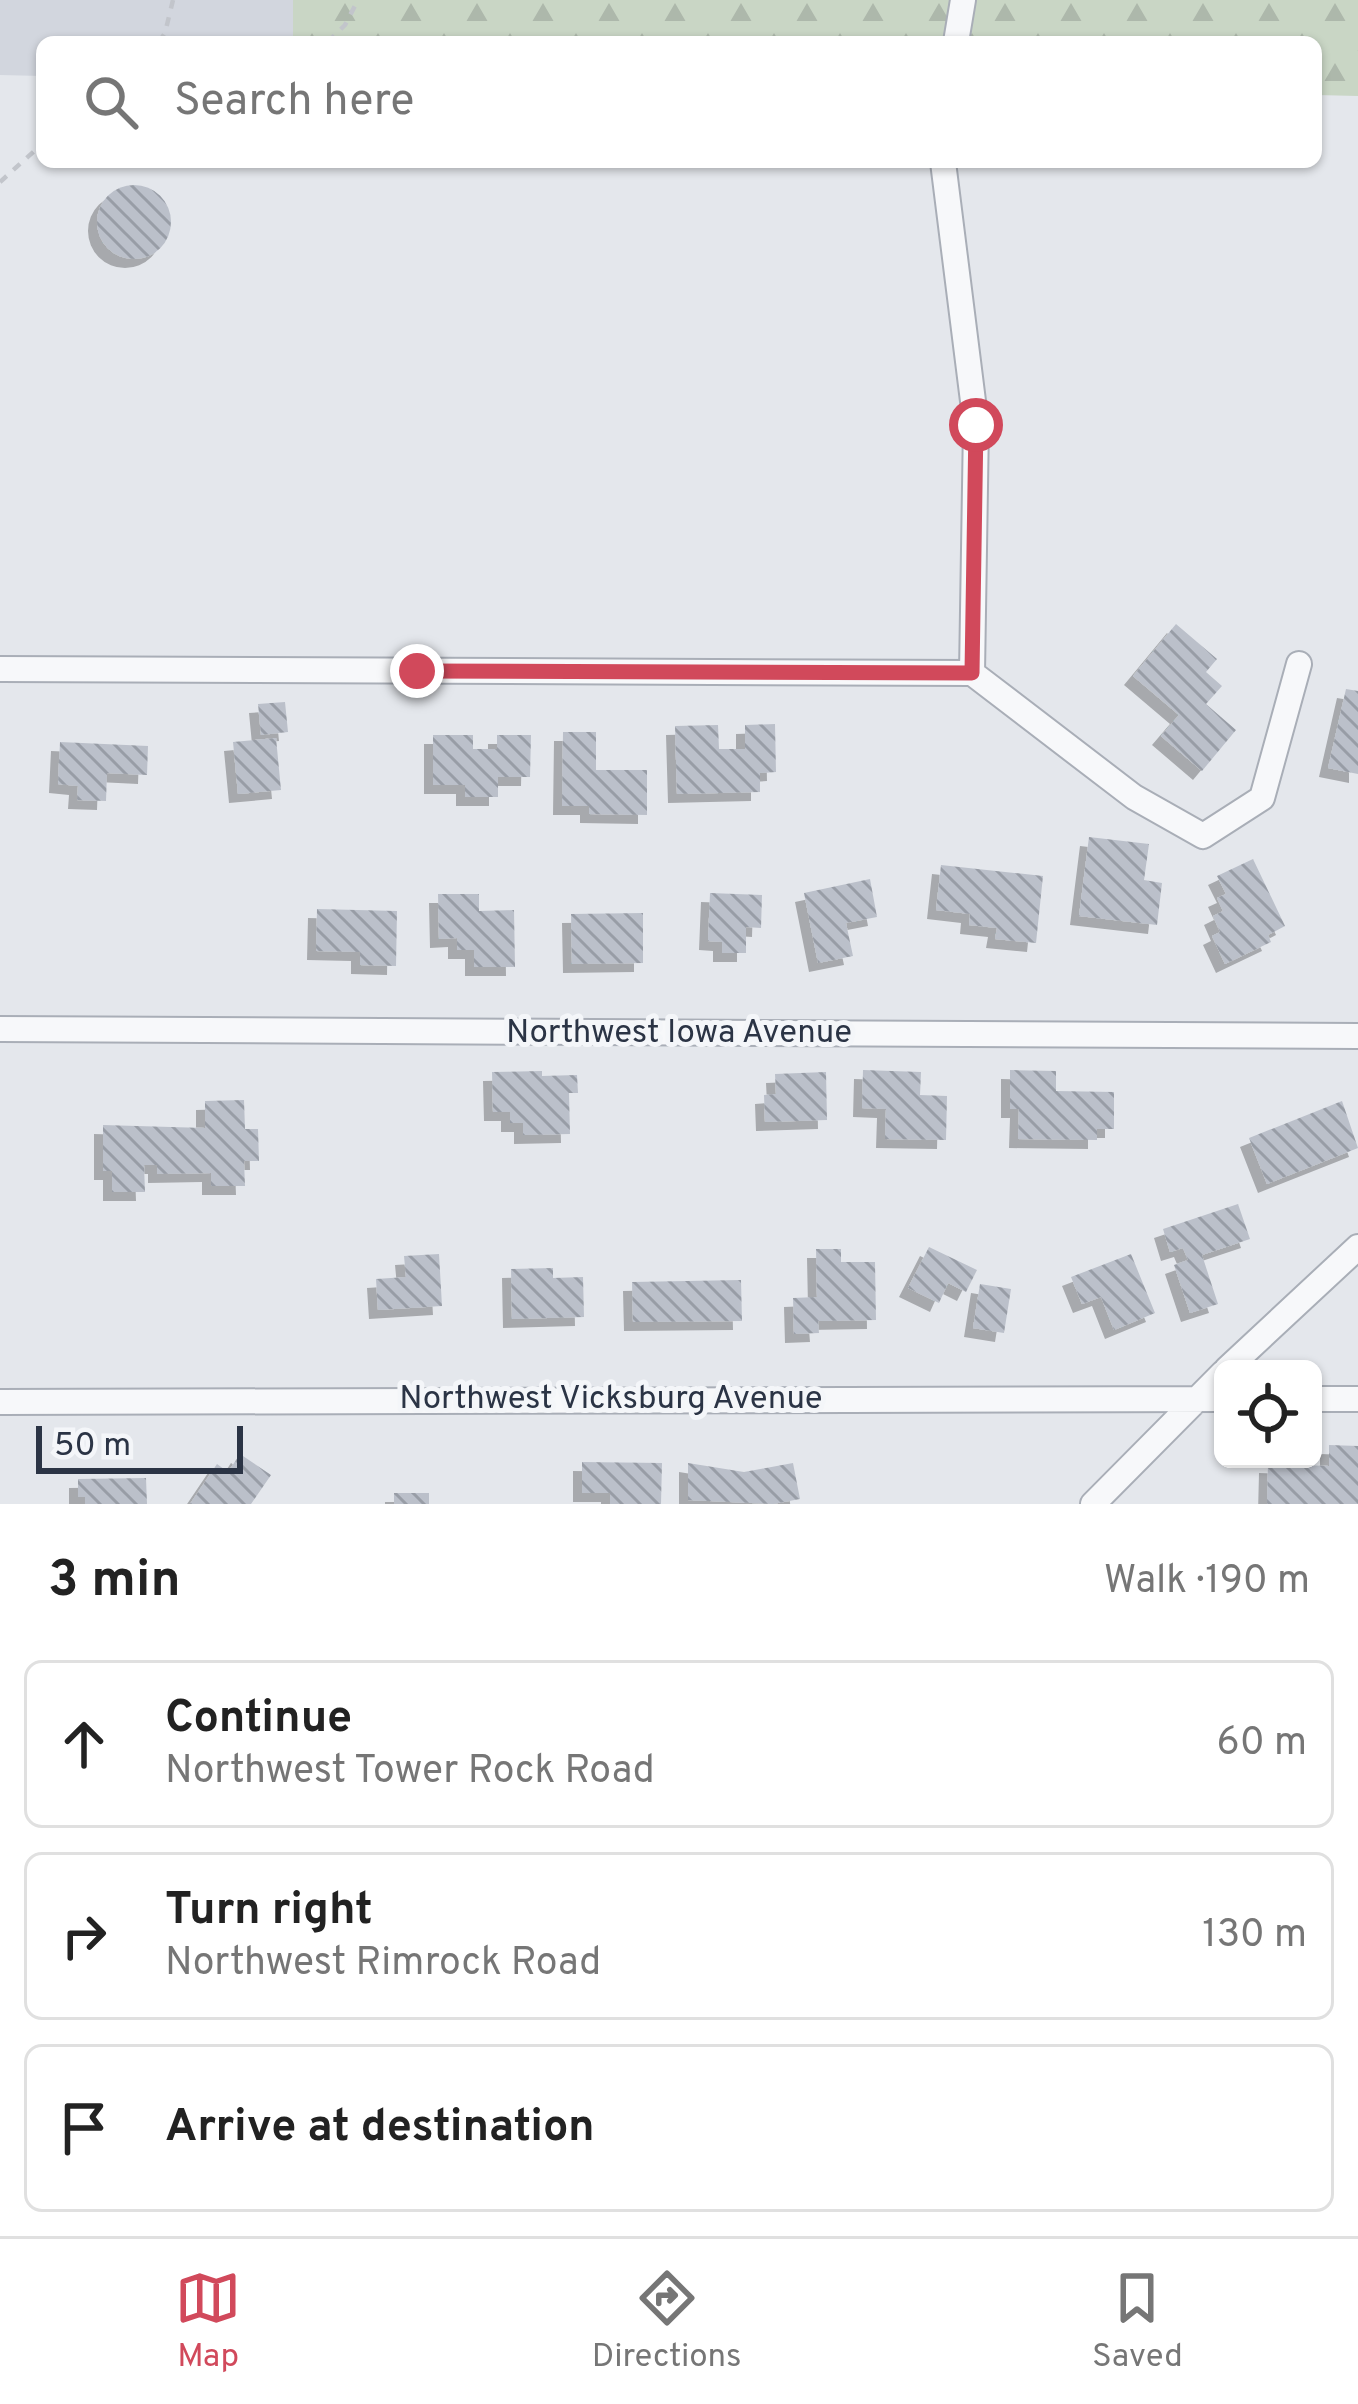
<!DOCTYPE html>
<meta charset="utf-8">
<style>
:root{--surface:#fff;--page:#f2f2f2;--text:#222;--muted:#767676;--line:#e0e0e0;--accent:#d1495b}
body{margin:0;font-family:Overpass,sans-serif;background:var(--page);color:var(--text)}
.controls{position:absolute;right:36px;bottom:36px;display:grid;overflow:hidden;border-radius:18px;box-shadow:0 3px 9px #0004}
.controls button{width:108px;height:108px;display:grid;place-items:center;padding:0;border:0;border-bottom:3px solid var(--line);background:var(--surface);color:var(--text);font:60px sans-serif}
.scale{position:absolute;left:36px;bottom:30px;width:207px;box-sizing:border-box;padding-left:12px;border:6px solid #2b3445;border-top:0;font-size:33px;line-height:42px;white-space:nowrap;color:#2b3445;-webkit-text-stroke:9px #f4f6f9;paint-order:stroke}
.stop{position:absolute;width:36px;height:36px;margin:-27px;border:9px solid #d1495b;border-radius:50%;background:#fff}
.stop.end{background:#d1495b;border-color:#fff;box-shadow:0 3px 12px #0008}
.list{margin:0;padding:0;list-style:none}
h2{display:flex;justify-content:space-between;align-items:center;height:156px;margin:0;padding:0 48px;font-size:51px}
h2 small{font-size:39px;font-weight:400;color:var(--muted)}
.list li{display:grid;grid-template-columns:78px 1fr auto;gap:36px;align-items:center;box-sizing:border-box;height:168px;margin:0 24px 24px;padding:0 24px;border:3px solid var(--line);border-radius:18px}
.list b{display:block;font-size:45px;white-space:nowrap}
.list p{margin:0;font-size:39px;white-space:nowrap;color:var(--muted)}
.list em{font-size:39px;font-style:normal;color:var(--muted)}
.icon{flex:none;width:66px;height:66px;fill:none;stroke:currentColor;stroke-width:2;stroke-linecap:round;stroke-linejoin:round}
.map{position:relative;flex:none;width:1358px;height:1504px;overflow:hidden}
.search{position:absolute;background:var(--surface);box-shadow:0 3px 9px #0004;left:36px;right:36px;top:36px;height:132px;display:flex;align-items:center;gap:30px;box-sizing:border-box;padding:0 42px;border-radius:18px;color:var(--muted);font-size:45px}
.sheet{height:732px;background:var(--surface)}
nav{display:flex;justify-content:space-around;align-items:center;box-sizing:border-box;height:168px;border-top:3px solid var(--line);background:var(--surface);font-size:33px;color:var(--muted)}
nav a{display:grid;justify-items:center;gap:6px}
nav .on{color:var(--accent)}
.map>svg:first-child{display:block}
.built{fill:#d2d6de}
.forest{fill:url(#forest-firs)}
.building{fill:url(#building-back-hatch);filter:url(#shadow)}
.lines{fill:none;stroke-linecap:round;stroke-linejoin:round}
.minor-casing{stroke:#a9aeb7;stroke-width:28}
.path{stroke:#c2c5cb;stroke-width:4.5;stroke-dasharray:9 9;stroke-linecap:butt}
.minor{stroke:#f7f8fa;stroke-width:24}
.route{stroke:#d1495b;stroke-width:15}
.labels{text-anchor:middle;dominant-baseline:central;stroke-width:10;stroke-linejoin:round;paint-order:stroke}
.street-label{font-size:33px;fill:#2b3445;stroke:#f4f6f9}
</style>
<div class="map">
<svg width="1358" height="1504" viewBox="0 0 1358 1504">
<defs>
<pattern id="forest-firs" width="22" height="20" patternUnits="userSpaceOnUse" patternTransform="scale(3)"><rect width="22" height="20" fill="#c9d6c5"/><path d="M5 1l3.5 6h-7zM16 11l3.5 6h-7z" fill="#adb8ab"/></pattern>
<pattern id="building-back-hatch" width="6" height="6" patternUnits="userSpaceOnUse" patternTransform="scale(3)"><rect width="6" height="6" fill="#bbc0ca"/><path d="M-1 5l2 2M0 0l6 6M5-1l2 2" fill="none" stroke="#989da6"/></pattern>
<filter id="shadow"><feDropShadow dx="-9" dy="9" stdDeviation="0" flood-color="#0004"/></filter>
</defs>
<rect width="100%" height="100%" fill="#e4e7ec"/>
<!-- built -->
<path class="built" d="M0 0H293V42H42V76L0 75Z"/>
<!-- forest -->
<path class="forest" d="M293 0H1358V96L1316 95V42H293Z"/>
<!-- building -->
<path class="building" d="M97 222a37 37 0 1 1 74 0a37 37 0 1 1-74 0Z
M1176 624 1217 659 1206 672 1222 686 1206 704 1236 730 1202 771 1161 736 1179 715 1133 676Z
M1346 689 1358 691V774L1328 768Z
M285 702 288 732 261 735 258 704Z
M775 724 776 772 760 773V792L677 794 675 726 718 725 719 749H745V725Z
M563 732H596V770H647V815L589 814V806H562Z
M433 735H473V749H497V735H531L530 777H498V797H465V785H433Z
M276 738 281 790 238 794 233 742Z
M60 742 148 746 147 775 107 773 106 801 77 800 78 786 58 784Z
M1089 837 1149 844 1144 880 1162 883 1157 925 1079 916Z
M1253 859 1285 926 1268 935 1271 942 1225 964 1212 936 1220 932 1213 916 1223 911 1217 898 1226 894 1217 876Z
M941 865 1043 876 1036 943 995 939 997 928 969 925 970 914 936 910Z
M870 879 877 917 846 923 853 956 818 963 804 893Z
M710 893 762 895 761 928 746 927V953H722V942L708 941Z
M438 894H479V911L514 910 515 967H474V950H457V938L439 939Z
M317 909 397 911 396 966 360 965V952L316 951Z
M643 913V963L572 964 571 914Z
M863 1070 921 1072 920 1095 947 1096 946 1140 885 1139 886 1109 862 1108Z
M1010 1070 1056 1071V1091L1114 1092V1129H1097V1140L1018 1139 1019 1109H1010Z
M542 1071V1076L577 1075 578 1093H569L570 1134 523 1135V1123H510V1112H493L492 1072Z
M826 1072 827 1120 765 1122 764 1095 776 1094 775 1074Z
M244 1100 245 1129H258L259 1161H244L245 1186H211V1173L157 1174V1165H144L145 1192H112V1171H103V1125L205 1128V1101Z
M1342 1101 1358 1148 1267 1184 1249 1138Z
M1238 1204 1250 1239 1202 1255 1218 1304 1190 1313 1174 1265 1188 1260 1183 1248 1170 1252 1163 1229Z
M929 1247 977 1270 966 1292 948 1283 939 1303 908 1288Z
M816 1249H841V1262H875L876 1320 818 1321 819 1333 794 1334 793 1298 817 1297Z
M439 1254 442 1306 378 1310 376 1279 406 1277 404 1256Z
M1131 1254 1155 1313 1114 1330 1101 1297 1082 1304 1071 1277Z
M553 1268V1278L583 1277 584 1317 512 1319 511 1269Z
M741 1280 742 1321 633 1322 632 1282Z
M980 1284 1011 1289 1004 1333 973 1328Z
M1329 1445 1358 1446V1504H1267L1268 1464 1329 1466Z
M240 1454 271 1475 251 1504H190L217 1464 228 1472Z
M582 1462 662 1463 661 1504H610V1493H582Z
M688 1463 744 1472 793 1463 800 1499 773 1504 688 1500Z
M146 1478 147 1504H85V1497H78V1479Z
M394 1493H429V1504H394Z"/>
<g class="lines">
<defs>
<path id="minor" d="M956 42 963 0
M943 162 976 425 972 673
M0 669 972 673 1134 797 1203 836 1262 798 1299 664
M0 1029 1358 1036
M1227 1369 1358 1247
M1313 1399H1358
M0 1402 1223 1399
M1093 1504 1223 1373"/>
</defs>
<!-- minor casing -->
<use href="#minor" class="minor-casing"/>
<!-- path -->
<path class="path" d="M159 42 165 33 173 0
M328 42 345 25 358 0
M0 182 42 144"/>
<!-- minor -->
<use href="#minor" class="minor"/>
</g>
<g class="lines">
<!-- route -->
<path class="route" d="M417 671 972 673 976 425"/>
</g>
<g class="labels">
<!-- street labels -->
<g class="street-label">
<text x="679" y="1034">Northwest Iowa Avenue</text>
<text x="611" y="1400">Northwest Vicksburg Avenue</text>
</g>
</g>
</svg>
<div class="controls">
<button><svg class="icon" aria-label="locate" viewBox="0 0 24 24"><circle cx="12" cy="12" r="6"/><path d="M12 2v4M12 18v4M2 12h4M18 12h4"/></svg></button>
</div>
<div class="scale">50 m</div>
<div class="stop" style="left:976px;top:425px"></div>
<div class="stop end" style="left:417px;top:671px"></div>
<div class="search"><svg class="icon" aria-label="search" viewBox="0 0 24 24"><circle cx="10" cy="10" r="6"/><path d="M15 15l6 6"/></svg>Search here</div>
</div>
<section class="sheet">
<h2>3 min<small>Walk · 190 m</small></h2>
<ul class="list">
<li><svg class="icon" aria-label="ahead" viewBox="0 0 24 24"><path d="M12 20V5M6 11l6-6 6 6"/></svg><div><b>Continue</b><p>Northwest Tower Rock Road</p></div><em>60 m</em></li>
<li><svg class="icon" aria-label="right" viewBox="0 0 24 24"><path d="M7 20v-9h11M14 6l5 5-5 5"/></svg><div><b>Turn right</b><p>Northwest Rimrock Road</p></div><em>130 m</em></li>
<li><svg class="icon" aria-label="arrive" viewBox="0 0 24 24"><path d="M6 21V4h12l-3 4 3 4H6"/></svg><div><b>Arrive at destination</b></div></li>
</ul>
</section>
<nav>
<a class="on"><svg class="icon" aria-label="map" viewBox="0 0 24 24"><path d="M3 6l6-2 6 2 6-2v14l-6 2-6-2-6 2zM9 4v14M15 6v14"/></svg>Map</a>
<a><svg class="icon" aria-label="directions" viewBox="0 0 24 24"><path d="M12 3l9 9-9 9-9-9zM9 14v-3h6M13 9l2 2-2 2"/></svg>Directions</a>
<a><svg class="icon" aria-label="saved" viewBox="0 0 24 24"><path d="M7 4h10v16l-5-4-5 4z"/></svg>Saved</a>
</nav>
